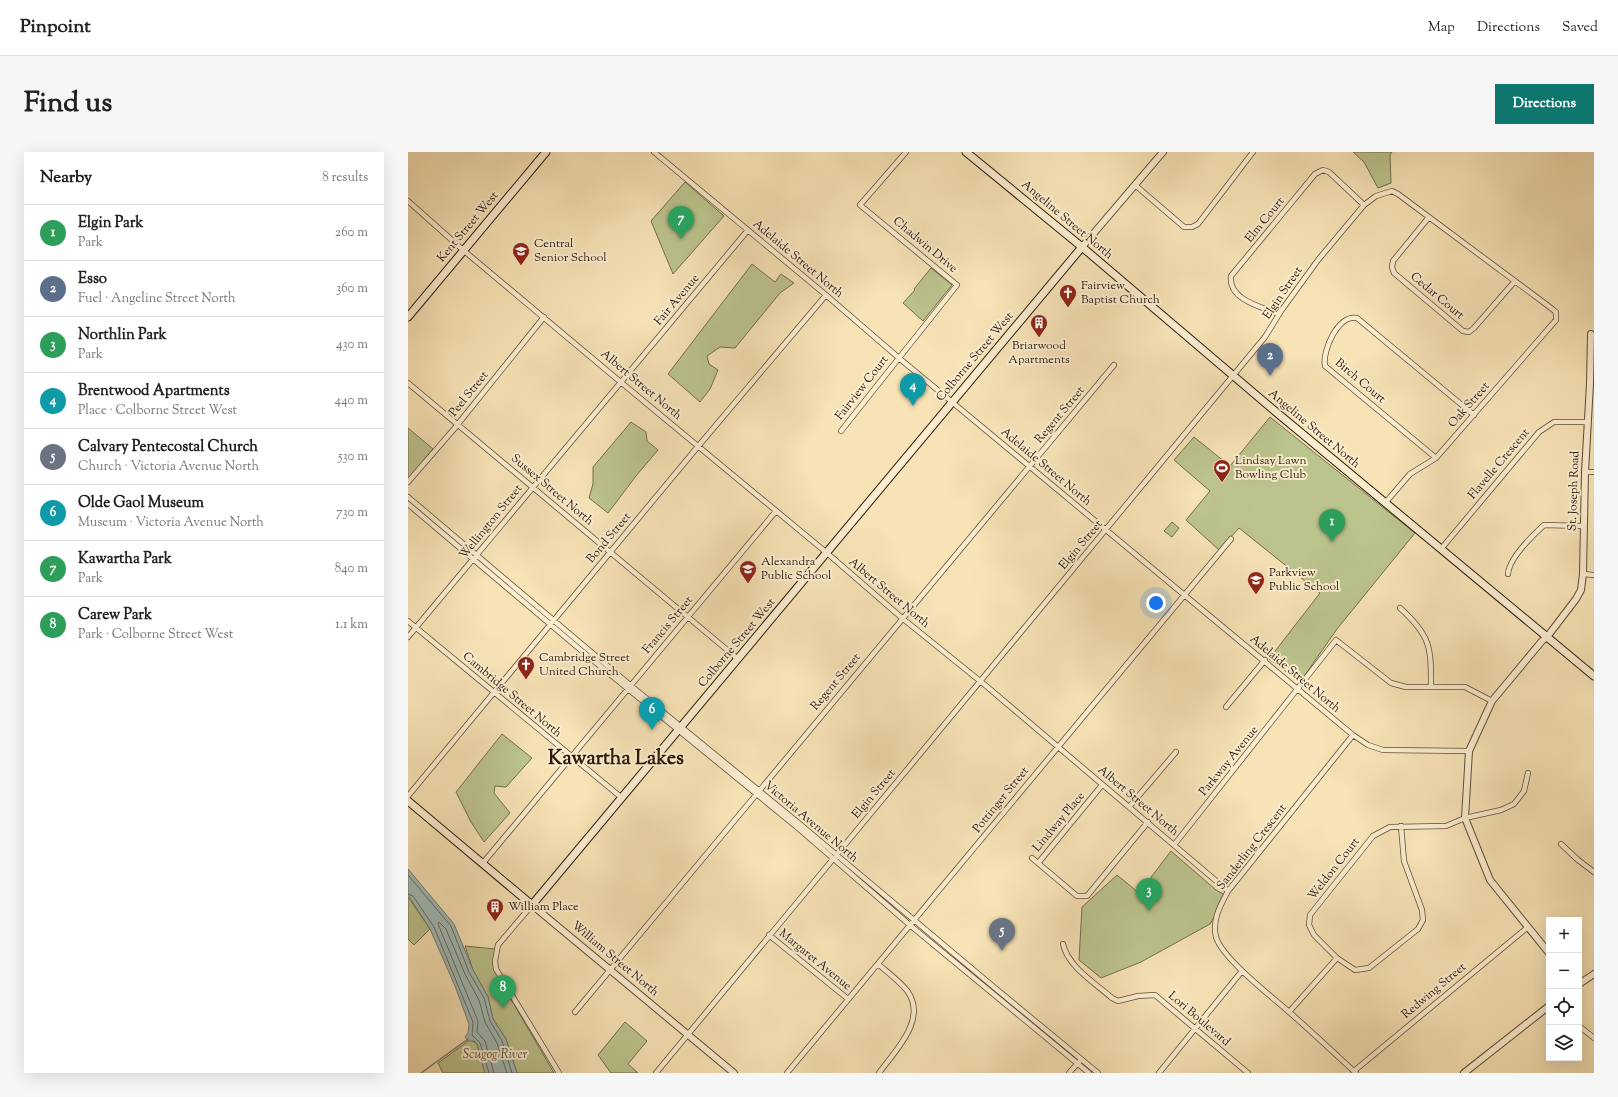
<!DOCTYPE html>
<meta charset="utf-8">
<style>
:root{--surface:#fff;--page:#f6f6f6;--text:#222;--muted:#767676;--line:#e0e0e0;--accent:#0f766e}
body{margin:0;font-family:"Sorts Mill Goudy",serif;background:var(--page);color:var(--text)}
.controls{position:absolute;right:12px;bottom:12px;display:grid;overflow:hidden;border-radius:0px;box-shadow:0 4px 16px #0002}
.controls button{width:36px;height:36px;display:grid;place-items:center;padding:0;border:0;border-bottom:1px solid var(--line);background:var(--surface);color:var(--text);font:20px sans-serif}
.you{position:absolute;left:748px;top:451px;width:14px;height:14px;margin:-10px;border:3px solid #fff;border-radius:50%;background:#1a73e8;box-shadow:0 0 0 6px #1a73e833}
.badge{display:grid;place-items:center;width:26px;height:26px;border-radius:50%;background:var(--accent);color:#fff;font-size:13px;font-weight:700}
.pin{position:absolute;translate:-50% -33px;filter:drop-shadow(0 1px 2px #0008)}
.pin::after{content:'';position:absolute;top:21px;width:14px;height:12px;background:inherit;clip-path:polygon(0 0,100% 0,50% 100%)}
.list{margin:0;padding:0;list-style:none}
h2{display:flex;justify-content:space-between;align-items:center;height:52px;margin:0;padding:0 16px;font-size:17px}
h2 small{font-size:13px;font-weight:400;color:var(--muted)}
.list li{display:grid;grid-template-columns:26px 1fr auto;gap:12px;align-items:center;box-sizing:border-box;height:56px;padding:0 16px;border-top:1px solid var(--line)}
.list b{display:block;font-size:15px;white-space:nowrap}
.list p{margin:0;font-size:13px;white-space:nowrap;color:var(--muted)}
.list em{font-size:13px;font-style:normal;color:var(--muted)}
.icon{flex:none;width:22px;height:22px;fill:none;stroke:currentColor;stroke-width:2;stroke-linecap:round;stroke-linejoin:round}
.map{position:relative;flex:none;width:1186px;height:921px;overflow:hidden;border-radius:0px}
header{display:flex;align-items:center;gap:24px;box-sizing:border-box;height:56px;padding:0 20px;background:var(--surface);border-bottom:1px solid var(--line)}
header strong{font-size:19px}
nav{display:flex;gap:22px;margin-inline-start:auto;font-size:14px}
.intro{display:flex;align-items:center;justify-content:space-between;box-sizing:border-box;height:96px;padding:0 24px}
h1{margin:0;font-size:28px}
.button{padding:10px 18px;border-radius:0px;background:var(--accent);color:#fff;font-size:14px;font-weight:700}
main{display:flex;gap:24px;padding:0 24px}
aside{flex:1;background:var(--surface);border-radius:0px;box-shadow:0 4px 16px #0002}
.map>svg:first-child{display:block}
.green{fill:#bcc48e;stroke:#746e4b}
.water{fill:#a1bcb8;stroke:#737b72}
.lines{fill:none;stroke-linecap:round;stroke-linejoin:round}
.shore{stroke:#676a60;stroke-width:1}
.stream{stroke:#737b72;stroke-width:1.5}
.minor-casing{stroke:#604c34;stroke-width:6}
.tertiary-casing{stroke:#604c34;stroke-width:8}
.secondary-casing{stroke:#2d1908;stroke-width:9}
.minor{stroke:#faedd0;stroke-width:4.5}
.tertiary{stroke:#faedd0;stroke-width:6}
.secondary{stroke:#faedd0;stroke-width:7}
.labels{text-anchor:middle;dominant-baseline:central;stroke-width:4;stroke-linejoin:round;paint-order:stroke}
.street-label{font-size:12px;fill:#2d1908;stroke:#faedd0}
.poi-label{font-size:12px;fill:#2d1908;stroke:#faedd0;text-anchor:start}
.water-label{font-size:13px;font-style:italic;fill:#565246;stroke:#faedd0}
.town-label{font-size:20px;font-weight:bold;fill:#2d1908;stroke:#faedd0}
</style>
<header>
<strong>Pinpoint</strong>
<nav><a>Map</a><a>Directions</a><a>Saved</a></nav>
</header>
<div class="intro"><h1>Find us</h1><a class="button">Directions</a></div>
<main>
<aside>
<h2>Nearby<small>8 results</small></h2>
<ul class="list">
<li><span class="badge" style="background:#2e9e5b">1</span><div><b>Elgin Park</b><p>Park</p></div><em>260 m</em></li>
<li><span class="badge" style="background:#5c6f8a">2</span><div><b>Esso</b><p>Fuel · Angeline Street North</p></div><em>360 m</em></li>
<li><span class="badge" style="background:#2e9e5b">3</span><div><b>Northlin Park</b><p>Park</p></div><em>430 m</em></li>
<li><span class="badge" style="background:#0f9aa8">4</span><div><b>Brentwood Apartments</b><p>Place · Colborne Street West</p></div><em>440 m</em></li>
<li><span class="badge" style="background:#6b7280">5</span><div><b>Calvary Pentecostal Church</b><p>Church · Victoria Avenue North</p></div><em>530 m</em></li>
<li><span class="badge" style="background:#0f9aa8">6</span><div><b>Olde Gaol Museum</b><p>Museum · Victoria Avenue North</p></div><em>730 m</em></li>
<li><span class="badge" style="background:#2e9e5b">7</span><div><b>Kawartha Park</b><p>Park</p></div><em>840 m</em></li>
<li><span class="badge" style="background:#2e9e5b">8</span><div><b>Carew Park</b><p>Park · Colborne Street West</p></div><em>1.1 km</em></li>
</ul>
</aside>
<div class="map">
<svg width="1186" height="921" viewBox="0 0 1186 921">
<rect width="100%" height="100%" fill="#f7e3b6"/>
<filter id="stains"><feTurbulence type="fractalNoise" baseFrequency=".005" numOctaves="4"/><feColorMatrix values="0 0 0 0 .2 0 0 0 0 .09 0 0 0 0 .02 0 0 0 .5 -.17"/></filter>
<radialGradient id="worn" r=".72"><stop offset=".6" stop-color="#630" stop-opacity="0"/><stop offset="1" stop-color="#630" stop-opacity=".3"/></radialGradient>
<!-- green -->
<path class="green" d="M945 0H984L982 3 983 31 970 36 956 10Z
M277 30 316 64 265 122 243 69Z
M344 112 367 130 373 122 386 131 372 141 327 196 312 195 299 204 301 212 310 218 302 237 292 250 260 222Z
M523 116 544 133 515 169 495 151 507 138 506 137Z
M862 265 1007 381 929 477 892 530 861 507 912 441 831 376 811 398 778 368 802 339 766 308 786 285 822 314Z
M223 270 238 280 239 289 250 298 228 324 200 361 181 346 185 332V315Z
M0 276 25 297 0 327Z
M764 370 771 376 764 385 756 379Z
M94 582 124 606 98 635 87 634 86 641 102 661 76 690 63 670 48 640Z
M763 699 808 738 817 743C810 753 809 762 802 772L733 810 693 826 671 808 674 755 709 723 731 741Z
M0 745 22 777 6 793 0 787Z
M57 794 87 797 86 818 146 921H109L98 887 85 867 80 845 65 818Z
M217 870 239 889 220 912 230 921H203L190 903Z
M63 888 69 892 77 921H35L30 911 60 889Z"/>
<!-- water -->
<path class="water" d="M0 717 46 772 65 818 80 845 85 867 98 887 109 921H77L69 892 66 889H60L57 885 60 881 61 872 47 834 22 777 0 743Z"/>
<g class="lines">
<!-- shore -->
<path class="shore" d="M0 723 43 774 61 820 76 846 82 869 94 889 104 921
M0 742 5 744 26 775 65 870 64 883 72 891 81 921
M86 921 77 889 69 880 70 869 30 772 31 770 38 777 57 822 71 848 77 870 89 891 99 921"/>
<!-- stream -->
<path class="stream" d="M13 921 60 887"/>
<defs>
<path id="minor" d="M246 0 418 143 491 206 945 583 960 593 975 598 1061 599
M727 33 776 75H784L790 72 845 0
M0 49 55 98 209 227 419 401 494 466 577 533 820 739
M1021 65 985 109 984 115 986 121 1055 179 1061 180 1066 176 1107 129
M871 162C854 155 820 148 823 124L907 22 915 18 921 20 956 53
M0 231 330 507
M433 279 549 133 452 53 498 0
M1028 306 917 214C914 199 930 162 949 166L1066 263
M1177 320H1186
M0 330 46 277 136 165
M0 345 222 533 393 673 587 836 690 921
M0 352 181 505 390 676 503 774 681 921
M1033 397 1131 280 1146 270H1179
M1100 422C1101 406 1124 384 1136 373L1175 374
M1175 422 1186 423
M992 456C1023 484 1023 495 1023 535
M0 469 214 646
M0 485 340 78
M818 555 857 508
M945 583 820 739C812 754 804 768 808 785 814 806 863 844 880 859 903 879 925 900 948 921
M0 644 287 298 418 143
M721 655 768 600
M993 674 996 709 1014 758 1015 768 1010 777 961 816 947 818 929 806 906 783 901 773 902 763 965 684 982 675 1038 674 1057 666 1093 658 1106 652 1116 639 1120 621
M1153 692 1170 708 1186 720
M766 693 928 488 983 531 998 535H1057L1084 549
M624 706 669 744H679L740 670
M631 710 694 633
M75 711 368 359
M124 753 90 793 87 809 88 817 151 921
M361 783 440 847
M655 792C660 815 687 831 704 846L710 849 730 844 747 843 840 921
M470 812C478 819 494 831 500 840 519 868 487 899 471 921
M167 860 706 213
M881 860 929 806
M1171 874 1186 886
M946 919 1120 775
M248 921 857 185 873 159 910 108 956 53 968 44 984 39 990 42 1139 153 1148 160V168L1028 306 1002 322 978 350
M379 921 823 387
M661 921 671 910
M751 921 834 819"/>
<path id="tertiary" d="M674 95 755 0
M124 753 326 921
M1141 801 1082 728 1057 666 1061 599 1084 549 1134 489 1139 485 1168 447 1173 438 1175 422 1177 320 1182 232 1183 182
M1171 832 1186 822
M1056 921 1141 854"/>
<path id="secondary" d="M558 0 674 95 868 260 1186 524
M0 165 138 0
M0 649 124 753 674 95"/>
</defs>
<!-- minor casing -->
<use href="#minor" class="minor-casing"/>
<!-- tertiary casing -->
<use href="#tertiary" class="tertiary-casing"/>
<!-- secondary casing -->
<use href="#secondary" class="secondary-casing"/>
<!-- minor -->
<use href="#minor" class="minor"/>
<!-- tertiary -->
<use href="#tertiary" class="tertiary"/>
<!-- secondary -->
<use href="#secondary" class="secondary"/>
</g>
<!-- icons -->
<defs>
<symbol id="school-pin" viewBox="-11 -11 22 30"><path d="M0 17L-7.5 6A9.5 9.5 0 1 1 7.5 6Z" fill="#8f2418" stroke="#faedd0"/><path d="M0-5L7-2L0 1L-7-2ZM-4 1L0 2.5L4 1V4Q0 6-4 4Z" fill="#fff"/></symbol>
<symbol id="church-pin" viewBox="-11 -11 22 30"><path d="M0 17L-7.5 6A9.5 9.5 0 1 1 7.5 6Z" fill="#8f2418" stroke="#faedd0"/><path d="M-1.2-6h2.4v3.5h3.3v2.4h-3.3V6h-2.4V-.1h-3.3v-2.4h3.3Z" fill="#fff"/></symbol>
<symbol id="building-pin" viewBox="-11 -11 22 30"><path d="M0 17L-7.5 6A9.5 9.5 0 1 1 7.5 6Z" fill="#8f2418" stroke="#faedd0"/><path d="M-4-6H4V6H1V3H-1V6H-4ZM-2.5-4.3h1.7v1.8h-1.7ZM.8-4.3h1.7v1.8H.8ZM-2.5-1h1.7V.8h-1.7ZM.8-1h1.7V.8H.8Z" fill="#fff"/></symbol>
<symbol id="stadium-pin" viewBox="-11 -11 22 30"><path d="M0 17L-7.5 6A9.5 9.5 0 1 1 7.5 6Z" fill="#8f2418" stroke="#faedd0"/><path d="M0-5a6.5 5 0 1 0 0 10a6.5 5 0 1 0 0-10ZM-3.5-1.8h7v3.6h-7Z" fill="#fff"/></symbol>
</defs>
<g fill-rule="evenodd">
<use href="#school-pin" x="103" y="89" width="20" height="27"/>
<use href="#church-pin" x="650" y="131" width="20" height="27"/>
<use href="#building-pin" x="621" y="161" width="20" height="27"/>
<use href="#stadium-pin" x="804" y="306" width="20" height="27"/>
<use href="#school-pin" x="330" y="407" width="20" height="27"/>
<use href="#school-pin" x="838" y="418" width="20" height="27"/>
<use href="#church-pin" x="108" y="503" width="20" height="27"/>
<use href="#building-pin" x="77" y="745" width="20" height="27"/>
</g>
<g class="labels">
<!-- street labels -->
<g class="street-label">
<text transform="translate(659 68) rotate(40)">Angeline Street North</text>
<text transform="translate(857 68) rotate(-51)">Elm Court</text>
<text transform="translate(60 75) rotate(-50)">Kent Street West</text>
<text transform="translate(517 93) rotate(40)">Chadwin Drive</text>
<text transform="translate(390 107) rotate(40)">Adelaide Street North</text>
<text transform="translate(875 141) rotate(-56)">Elgin Street</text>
<text transform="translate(1029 144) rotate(40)">Cedar Court</text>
<text transform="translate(269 148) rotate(-50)">Fair Avenue</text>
<text transform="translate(567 205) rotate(-50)">Colborne Street West</text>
<text transform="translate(952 229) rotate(40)">Birch Court</text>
<text transform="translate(233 233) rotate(40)">Albert Street North</text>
<text transform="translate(454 236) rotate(-52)">Fairview Court</text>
<text transform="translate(61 242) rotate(-51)">Peel Street</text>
<text transform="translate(1061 253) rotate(-49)">Oak Street</text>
<text transform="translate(652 263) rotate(-50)">Regent Street</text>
<text transform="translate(906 277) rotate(40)">Angeline Street North</text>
<text transform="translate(1091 312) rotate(-50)">Flavelle Crescent</text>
<text transform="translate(638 315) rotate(40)">Adelaide Street North</text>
<text transform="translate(144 338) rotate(40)">Sussex Street North</text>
<text transform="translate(1166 339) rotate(-88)">St. Joseph Road</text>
<text transform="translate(83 370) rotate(-51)">Wellington Street</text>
<text transform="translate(201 386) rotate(-50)">Bond Street</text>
<text transform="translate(673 393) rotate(-50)">Elgin Street</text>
<text transform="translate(481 441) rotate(40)">Albert Street North</text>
<text transform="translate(260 473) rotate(-50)">Francis Street</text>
<text transform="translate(329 491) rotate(-50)">Colborne Street West</text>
<text transform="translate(887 522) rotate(40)">Adelaide Street North</text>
<text transform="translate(428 530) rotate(-50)">Regent Street</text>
<text transform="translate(104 543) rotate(40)">Cambridge Street North</text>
<text transform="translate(821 609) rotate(-51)">Parkway Avenue</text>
<text transform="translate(466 642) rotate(-50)">Elgin Street</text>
<text transform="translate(593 648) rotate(-51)">Pottinger Street</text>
<text transform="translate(730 649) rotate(40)">Albert Street North</text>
<text transform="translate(403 670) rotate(40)">Victoria Avenue North</text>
<text transform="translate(651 670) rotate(-50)">Lindway Place</text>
<text transform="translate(844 695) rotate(-52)">Sanderling Crescent</text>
<text transform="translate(926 717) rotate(-52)">Weldon Court</text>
<text transform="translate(207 807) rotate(40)">William Street North</text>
<text transform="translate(407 808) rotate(39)">Margaret Avenue</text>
<text transform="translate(1026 839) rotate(-40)">Redwing Street</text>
<text transform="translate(791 867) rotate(40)">Lori Boulevard</text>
</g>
<!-- poi labels -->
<g class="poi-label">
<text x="126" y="92">Central<tspan x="126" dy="14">Senior School</tspan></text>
<text x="673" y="134">Fairview<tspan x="673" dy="14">Baptist Church</tspan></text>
<text x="631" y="194" text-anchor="middle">Briarwood<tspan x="631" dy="14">Apartments</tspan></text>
<text x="827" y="309">Lindsay Lawn<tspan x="827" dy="14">Bowling Club</tspan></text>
<text x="353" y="410">Alexandra<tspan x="353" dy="14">Public School</tspan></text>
<text x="861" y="421">Parkview<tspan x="861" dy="14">Public School</tspan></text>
<text x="131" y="506">Cambridge Street<tspan x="131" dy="14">United Church</tspan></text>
<text x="100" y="755">William Place</text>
</g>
<!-- water labels -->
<g class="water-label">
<text x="87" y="903">Scugog River</text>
</g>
<!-- town labels -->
<g class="town-label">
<text x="208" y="607">Kawartha Lakes</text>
</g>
</g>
<rect width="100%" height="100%" filter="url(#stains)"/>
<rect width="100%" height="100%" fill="url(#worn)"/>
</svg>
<div class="controls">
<button>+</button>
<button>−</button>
<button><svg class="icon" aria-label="locate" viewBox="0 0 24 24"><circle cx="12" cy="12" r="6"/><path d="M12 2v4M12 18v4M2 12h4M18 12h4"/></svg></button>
<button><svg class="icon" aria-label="layers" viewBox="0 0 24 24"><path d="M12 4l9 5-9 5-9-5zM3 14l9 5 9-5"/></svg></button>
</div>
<div class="you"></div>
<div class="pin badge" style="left:924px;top:390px;background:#2e9e5b">1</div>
<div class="pin badge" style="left:862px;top:224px;background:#5c6f8a">2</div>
<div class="pin badge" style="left:741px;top:759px;background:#2e9e5b">3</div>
<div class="pin badge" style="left:505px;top:254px;background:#0f9aa8">4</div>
<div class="pin badge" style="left:594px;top:799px;background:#6b7280">5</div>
<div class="pin badge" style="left:244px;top:578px;background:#0f9aa8">6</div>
<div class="pin badge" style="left:273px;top:87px;background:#2e9e5b">7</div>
<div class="pin badge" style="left:95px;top:856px;background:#2e9e5b">8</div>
</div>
</main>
